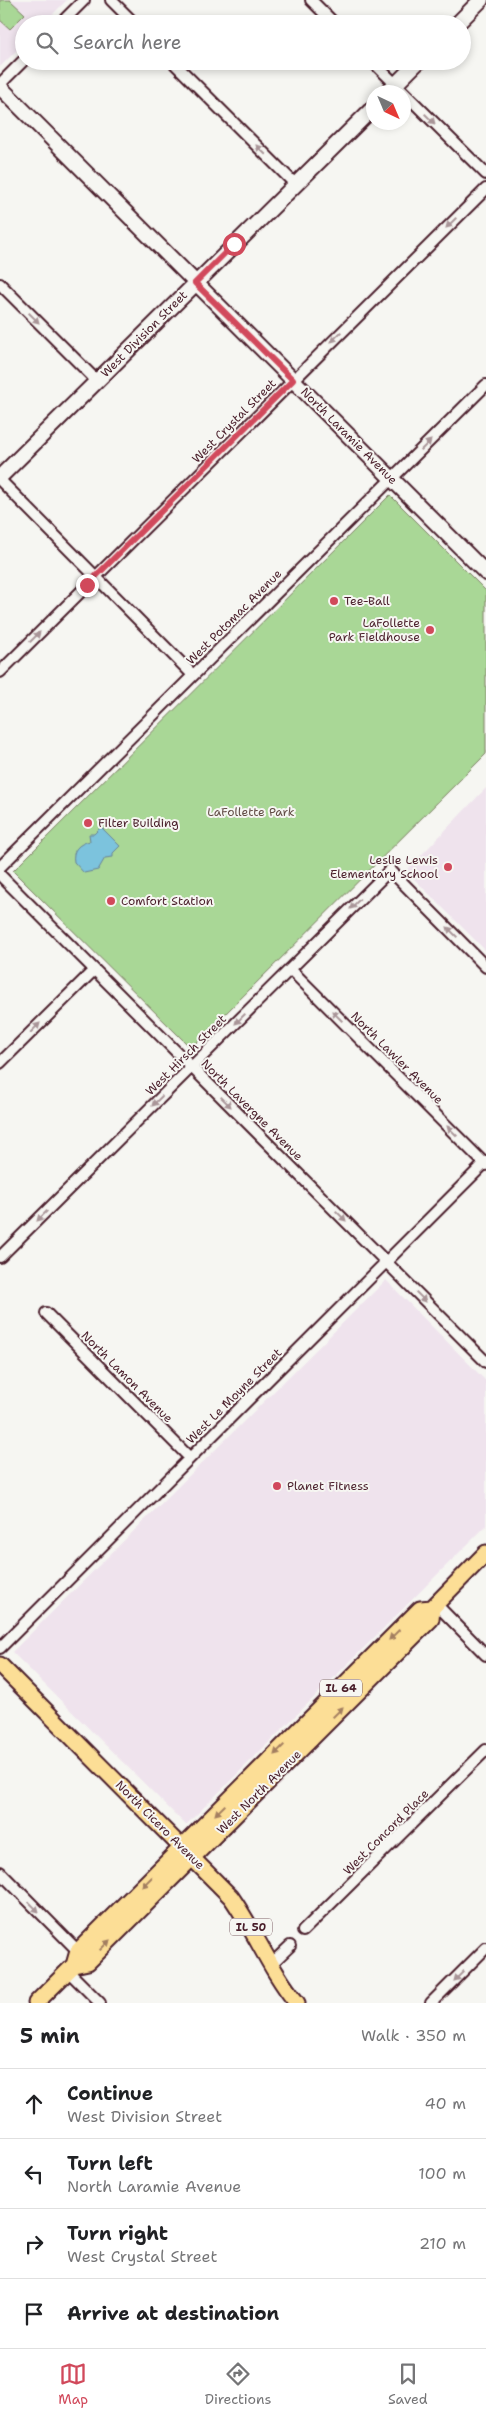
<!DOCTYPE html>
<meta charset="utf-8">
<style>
:root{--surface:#fff;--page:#f2f2f2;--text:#202124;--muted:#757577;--line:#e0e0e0;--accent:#d1495b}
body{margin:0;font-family:"Shantell Sans",sans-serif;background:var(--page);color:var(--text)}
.compass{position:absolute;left:366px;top:85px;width:45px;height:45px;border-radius:50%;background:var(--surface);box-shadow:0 2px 8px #0003;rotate:136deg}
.stop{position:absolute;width:15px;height:15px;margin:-11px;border:4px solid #d1495b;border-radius:50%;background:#fff}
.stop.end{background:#d1495b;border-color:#fff;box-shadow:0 1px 5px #0008}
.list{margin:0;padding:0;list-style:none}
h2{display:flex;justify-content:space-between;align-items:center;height:65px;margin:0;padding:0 20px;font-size:21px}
h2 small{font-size:16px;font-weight:400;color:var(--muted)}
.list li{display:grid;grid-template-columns:32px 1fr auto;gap:15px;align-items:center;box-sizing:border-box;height:70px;padding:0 20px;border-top:1px solid var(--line)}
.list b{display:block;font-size:19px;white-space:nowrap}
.list p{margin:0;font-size:16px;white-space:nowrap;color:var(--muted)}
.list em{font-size:16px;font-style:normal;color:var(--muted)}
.icon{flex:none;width:28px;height:28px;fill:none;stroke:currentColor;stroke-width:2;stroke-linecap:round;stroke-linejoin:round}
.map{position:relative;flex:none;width:486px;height:2003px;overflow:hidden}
.search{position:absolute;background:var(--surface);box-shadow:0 2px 8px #0003;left:15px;right:15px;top:15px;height:55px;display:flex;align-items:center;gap:12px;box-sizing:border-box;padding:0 18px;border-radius:28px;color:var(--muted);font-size:19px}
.sheet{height:345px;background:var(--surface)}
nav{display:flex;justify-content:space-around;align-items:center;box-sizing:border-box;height:70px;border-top:1px solid var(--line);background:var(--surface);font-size:14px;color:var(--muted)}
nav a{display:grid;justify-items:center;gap:2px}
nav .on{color:var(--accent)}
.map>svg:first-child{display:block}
.built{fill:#efe3ed}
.green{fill:#a9d796;stroke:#7a7b60}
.water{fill:#7cc3dd;stroke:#688196}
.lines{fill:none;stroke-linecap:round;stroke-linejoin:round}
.street-casing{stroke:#4a1f2b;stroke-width:14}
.secondary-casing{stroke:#4a1f2b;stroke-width:18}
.primary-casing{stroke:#4a1f2b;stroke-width:19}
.street{stroke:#f6f6f2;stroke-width:10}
.secondary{stroke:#f6f6f2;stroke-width:14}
.primary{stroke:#fcde96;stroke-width:15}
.oneway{fill:#a99598}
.oneway2{fill:#a37e60}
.route{stroke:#d1495b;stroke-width:6}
.poi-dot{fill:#d1495b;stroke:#f6f6f2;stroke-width:2}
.labels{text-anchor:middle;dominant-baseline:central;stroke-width:4;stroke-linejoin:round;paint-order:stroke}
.shield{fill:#f6f6f2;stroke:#7e6067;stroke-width:1}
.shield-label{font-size:11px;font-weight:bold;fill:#4a1f2b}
.street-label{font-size:12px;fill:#4a1f2b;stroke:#f6f6f2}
.poi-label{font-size:12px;fill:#4a1f2b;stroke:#f6f6f2;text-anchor:start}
.park-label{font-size:12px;fill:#624d46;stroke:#f6f6f2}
</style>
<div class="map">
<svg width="486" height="2003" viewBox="0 0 486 2003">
<rect width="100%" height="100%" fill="#f6f6f2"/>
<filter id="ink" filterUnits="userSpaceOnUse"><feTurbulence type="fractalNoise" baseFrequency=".02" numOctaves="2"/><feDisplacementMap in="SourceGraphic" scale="10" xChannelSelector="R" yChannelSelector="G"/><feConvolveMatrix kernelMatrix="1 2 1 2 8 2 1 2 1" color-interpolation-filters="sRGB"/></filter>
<g filter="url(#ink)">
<!-- built -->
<path class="built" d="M0 0H67L43 24H24V43L0 67Z
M486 788V951L406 871Z
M386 1280 486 1381V1526L186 1825 12 1652Z"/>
<!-- green -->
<path class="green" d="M0 0H10L25 14 10 29 0 20Z
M390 495 486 591V754L191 1048 13 871Z"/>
<!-- water -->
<path class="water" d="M101 827 120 846 113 853V857L105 858 98 870 84 873 74 862C72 850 78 844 90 841L89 834H94Z"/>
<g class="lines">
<defs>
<path id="street" d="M111 0 135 24
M311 0 335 24
M60 24 84 0
M172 61 295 184
M372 61 486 174
M0 84 24 60
M0 284 97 381
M0 480 193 675
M0 672 486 189
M0 867 486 385
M0 875 486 1362
M290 969 486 1165
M0 1063 94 970
M0 1257 390 870 486 967
M46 1313 190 1458
M436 1604 486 1655
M0 1648 486 1162
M0 1872 78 1951
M303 1931 486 1750
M270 1965 290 1946
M68 1971 100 2003
M431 2003 486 1948"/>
<path id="secondary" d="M457 24 481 0
M0 87 486 573
M388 92 419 61
M0 477 374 107"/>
<path id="primary" d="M0 1665 231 1897C255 1931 270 1970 297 2003
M74 1965 88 1962 431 1619 432 1608
M36 2003 74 1965 78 1951 420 1609 432 1608 486 1553"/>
</defs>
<!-- street casing -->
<use href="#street" class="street-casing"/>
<!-- secondary casing -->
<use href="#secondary" class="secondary-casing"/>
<!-- primary casing -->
<use href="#primary" class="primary-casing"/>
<!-- street -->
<use href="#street" class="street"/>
<!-- secondary -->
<use href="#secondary" class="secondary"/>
<!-- primary -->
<use href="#primary" class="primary"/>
</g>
<!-- one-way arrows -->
<defs><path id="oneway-solid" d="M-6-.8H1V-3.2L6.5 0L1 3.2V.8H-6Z" transform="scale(1.25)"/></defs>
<g class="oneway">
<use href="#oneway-solid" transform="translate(430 119) rotate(45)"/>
<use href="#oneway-solid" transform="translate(261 150) rotate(-135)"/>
<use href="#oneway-solid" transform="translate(451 223) rotate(135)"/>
<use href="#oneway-solid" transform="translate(34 318) rotate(45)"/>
<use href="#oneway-solid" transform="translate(336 337) rotate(135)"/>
<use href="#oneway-solid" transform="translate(426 445) rotate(-45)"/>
<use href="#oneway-solid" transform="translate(35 637) rotate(-45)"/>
<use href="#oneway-solid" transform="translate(355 904) rotate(135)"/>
<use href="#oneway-solid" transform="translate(452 932) rotate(-135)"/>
<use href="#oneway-solid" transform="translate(337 1016) rotate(-135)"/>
<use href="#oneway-solid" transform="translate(240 1019) rotate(135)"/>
<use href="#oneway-solid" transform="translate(35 1028) rotate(-45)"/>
<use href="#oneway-solid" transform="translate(157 1101) rotate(135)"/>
<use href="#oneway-solid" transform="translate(226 1102) rotate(45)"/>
<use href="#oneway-solid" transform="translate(452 1131) rotate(-135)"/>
<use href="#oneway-solid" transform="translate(42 1216) rotate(135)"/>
<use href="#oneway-solid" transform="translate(341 1216) rotate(45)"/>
<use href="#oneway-solid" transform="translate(421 1297) rotate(45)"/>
<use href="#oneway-solid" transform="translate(34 1907) rotate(45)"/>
<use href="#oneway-solid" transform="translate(459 1976) rotate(135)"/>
</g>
<g class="oneway2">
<use href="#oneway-solid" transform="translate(394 1635) rotate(135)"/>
<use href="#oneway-solid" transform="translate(338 1712) rotate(-45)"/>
<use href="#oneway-solid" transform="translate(279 1750) rotate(135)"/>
<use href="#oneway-solid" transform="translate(220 1810) rotate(135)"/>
<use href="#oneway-solid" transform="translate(147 1882) rotate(135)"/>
<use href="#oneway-solid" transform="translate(105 1945) rotate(-45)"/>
</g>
</g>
<g class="lines" filter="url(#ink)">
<!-- route -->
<path class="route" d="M87 585 293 380 195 283 234 244"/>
</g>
<!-- markers -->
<g class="poi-dot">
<circle cx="334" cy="601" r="5"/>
<circle cx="430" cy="630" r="5"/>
<circle cx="88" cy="823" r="5"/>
<circle cx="448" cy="867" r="5"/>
<circle cx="111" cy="901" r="5"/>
<circle cx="277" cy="1486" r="5"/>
</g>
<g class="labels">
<!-- shield labels -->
<g class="shield">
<rect x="320" y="1679.5" width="42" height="17" rx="4"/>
<rect x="230" y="1918.5" width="42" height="17" rx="4"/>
</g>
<g class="shield-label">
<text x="341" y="1688">IL 64</text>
<text x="251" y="1927">IL 50</text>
</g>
<!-- street labels -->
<g class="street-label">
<text transform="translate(144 334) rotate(-45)">West Division Street</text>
<text transform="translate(234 421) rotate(-45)">West Crystal Street</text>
<text transform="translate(349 436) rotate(45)">North Laramie Avenue</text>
<text transform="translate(234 617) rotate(-45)">West Potomac Avenue</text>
<text transform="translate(186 1055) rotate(-45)">West Hirsch Street</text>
<text transform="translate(397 1058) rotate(45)">North Lawler Avenue</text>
<text transform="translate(252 1110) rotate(45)">North Lavergne Avenue</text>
<text transform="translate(127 1377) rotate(45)">North Lamon Avenue</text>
<text transform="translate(234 1396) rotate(-45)">West Le Moyne Street</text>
<text transform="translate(259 1792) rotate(-45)">West North Avenue</text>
<text transform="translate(160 1825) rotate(45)">North Cicero Avenue</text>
<text transform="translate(386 1832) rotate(-45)">West Concord Place</text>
</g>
<!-- poi labels -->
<g class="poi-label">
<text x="344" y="601">Tee-Ball</text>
<text x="420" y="623" text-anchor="end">LaFollette<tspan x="420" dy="14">Park Fieldhouse</tspan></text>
<text x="98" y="823">Filter Building</text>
<text x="438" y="860" text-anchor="end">Leslie Lewis<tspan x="438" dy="14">Elementary School</tspan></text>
<text x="121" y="901">Comfort Station</text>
<text x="287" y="1486">Planet Fitness</text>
</g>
<!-- park labels -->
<g class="park-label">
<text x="251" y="812">LaFollette Park</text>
</g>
</g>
</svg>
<svg class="compass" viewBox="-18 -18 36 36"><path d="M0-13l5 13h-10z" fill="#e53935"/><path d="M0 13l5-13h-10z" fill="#757577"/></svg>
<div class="stop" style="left:234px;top:244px"></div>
<div class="stop end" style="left:87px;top:585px"></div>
<div class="search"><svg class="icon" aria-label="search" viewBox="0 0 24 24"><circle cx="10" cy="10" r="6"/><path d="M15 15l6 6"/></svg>Search here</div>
</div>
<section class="sheet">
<h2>5 min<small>Walk · 350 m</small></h2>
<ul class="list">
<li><svg class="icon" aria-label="ahead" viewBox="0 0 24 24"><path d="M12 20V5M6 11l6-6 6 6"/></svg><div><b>Continue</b><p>West Division Street</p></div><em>40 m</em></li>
<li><svg class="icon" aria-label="left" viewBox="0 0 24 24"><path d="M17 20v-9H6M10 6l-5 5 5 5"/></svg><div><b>Turn left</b><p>North Laramie Avenue</p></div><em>100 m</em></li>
<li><svg class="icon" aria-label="right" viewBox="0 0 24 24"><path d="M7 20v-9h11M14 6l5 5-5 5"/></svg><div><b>Turn right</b><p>West Crystal Street</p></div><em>210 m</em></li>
<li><svg class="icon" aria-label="arrive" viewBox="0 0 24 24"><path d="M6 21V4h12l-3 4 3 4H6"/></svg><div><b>Arrive at destination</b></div></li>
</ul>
</section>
<nav>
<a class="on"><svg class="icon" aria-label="map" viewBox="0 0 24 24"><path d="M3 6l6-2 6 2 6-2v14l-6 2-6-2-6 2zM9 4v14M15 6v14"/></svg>Map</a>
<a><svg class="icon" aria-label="directions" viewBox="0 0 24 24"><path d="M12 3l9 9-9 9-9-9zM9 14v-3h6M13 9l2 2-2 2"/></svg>Directions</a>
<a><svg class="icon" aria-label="saved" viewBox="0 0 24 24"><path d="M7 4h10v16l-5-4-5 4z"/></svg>Saved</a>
</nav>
